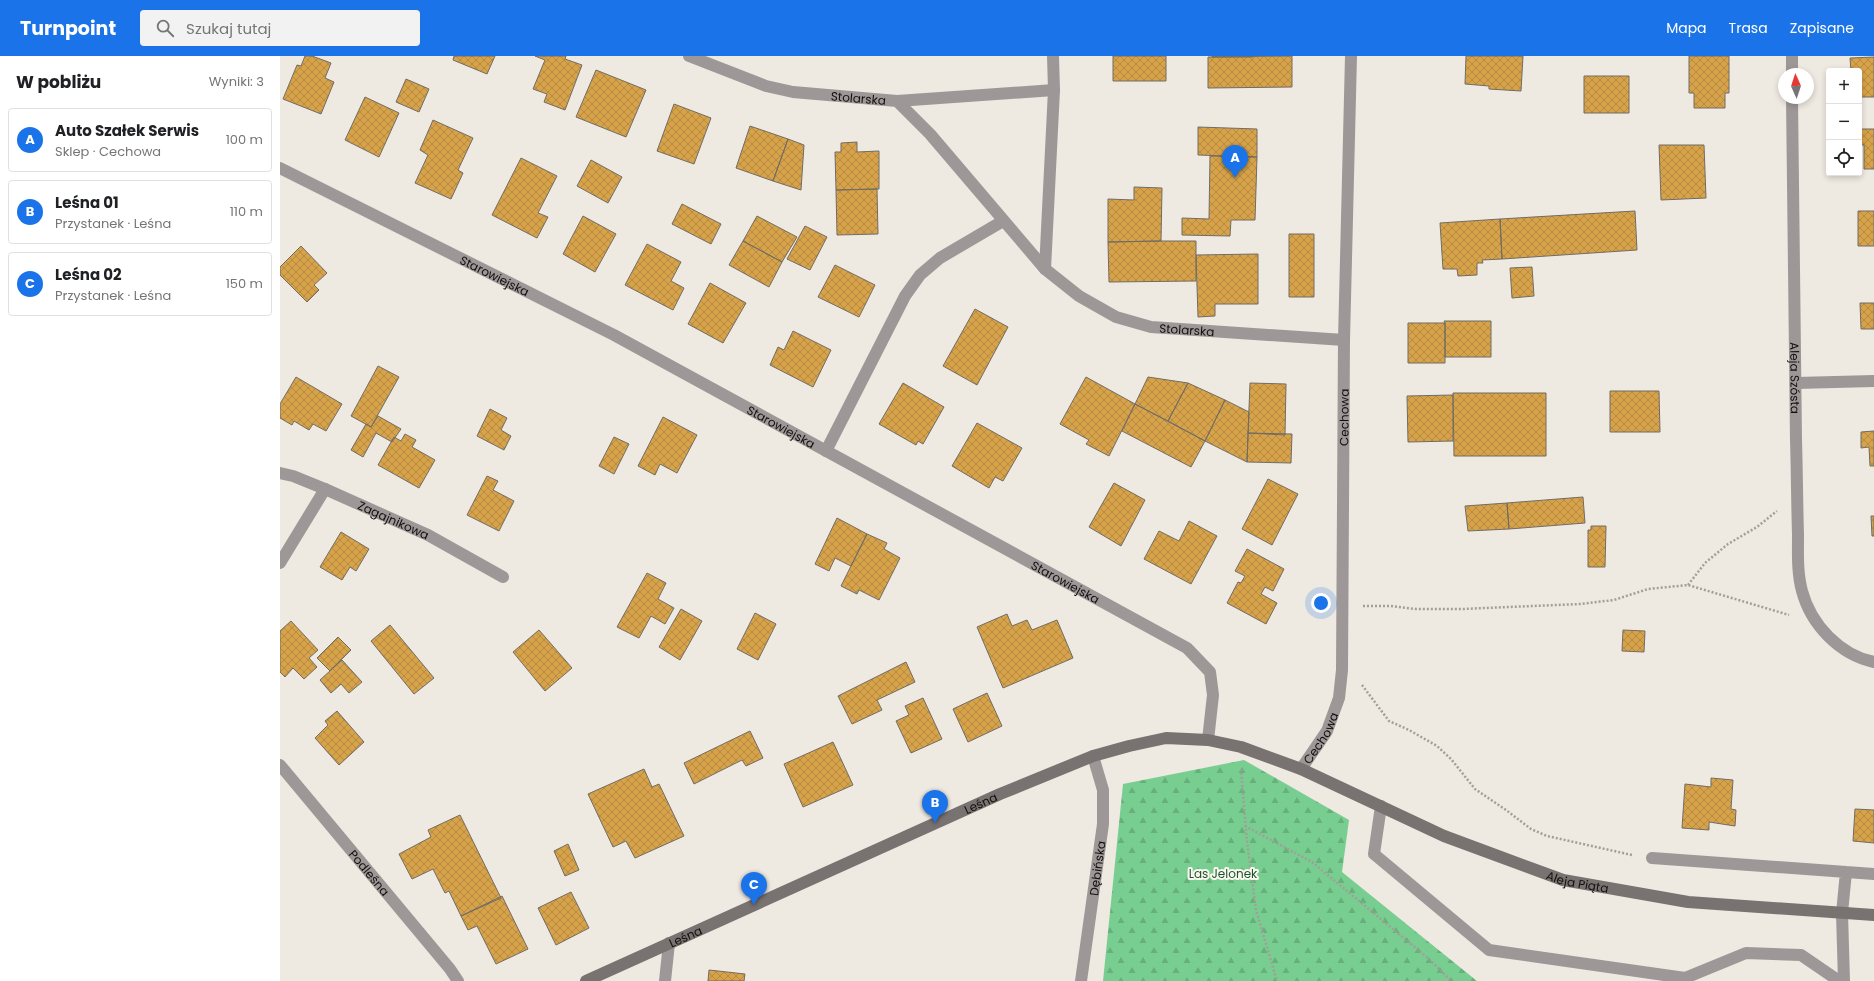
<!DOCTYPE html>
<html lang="pl">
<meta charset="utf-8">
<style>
:root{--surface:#fff;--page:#f2f2f2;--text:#202124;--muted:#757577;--line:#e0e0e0;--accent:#1a73e8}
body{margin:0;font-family:Poppins,sans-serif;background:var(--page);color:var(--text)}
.controls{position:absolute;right:12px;top:12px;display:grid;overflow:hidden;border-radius:4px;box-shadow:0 2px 6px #0003}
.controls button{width:36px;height:36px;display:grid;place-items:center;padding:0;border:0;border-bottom:1px solid var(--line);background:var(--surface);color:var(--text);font:20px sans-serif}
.compass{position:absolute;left:1498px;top:12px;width:36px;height:36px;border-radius:50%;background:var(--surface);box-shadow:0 2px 6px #0003;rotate:357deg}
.you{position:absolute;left:1041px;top:547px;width:14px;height:14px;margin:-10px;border:3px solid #fff;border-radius:50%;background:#1a73e8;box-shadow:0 0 0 6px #1a73e833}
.badge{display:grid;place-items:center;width:26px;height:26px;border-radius:50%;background:var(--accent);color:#fff;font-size:13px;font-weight:700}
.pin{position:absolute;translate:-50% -33px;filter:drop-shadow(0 1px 2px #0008)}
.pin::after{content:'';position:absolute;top:21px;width:14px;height:12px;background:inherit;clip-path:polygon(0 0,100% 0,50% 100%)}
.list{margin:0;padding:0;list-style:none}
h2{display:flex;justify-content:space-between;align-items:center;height:52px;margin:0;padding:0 16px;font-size:17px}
h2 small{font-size:13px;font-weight:400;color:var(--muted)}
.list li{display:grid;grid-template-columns:26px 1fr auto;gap:12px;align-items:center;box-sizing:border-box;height:64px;margin:0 8px 8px;padding:0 8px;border:1px solid var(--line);border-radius:4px}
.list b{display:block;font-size:15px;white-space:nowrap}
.list p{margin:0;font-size:13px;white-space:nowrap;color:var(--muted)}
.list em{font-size:13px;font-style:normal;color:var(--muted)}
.icon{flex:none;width:22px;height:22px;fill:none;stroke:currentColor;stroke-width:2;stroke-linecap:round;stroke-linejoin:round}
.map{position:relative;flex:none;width:1594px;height:925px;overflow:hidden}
header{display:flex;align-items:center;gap:24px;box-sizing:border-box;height:56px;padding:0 20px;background:var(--accent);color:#fff}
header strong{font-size:19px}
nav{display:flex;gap:22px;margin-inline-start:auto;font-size:14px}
.search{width:280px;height:36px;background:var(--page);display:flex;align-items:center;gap:10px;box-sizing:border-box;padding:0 14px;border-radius:4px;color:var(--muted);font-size:15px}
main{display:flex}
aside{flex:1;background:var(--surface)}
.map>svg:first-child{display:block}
.forest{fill:url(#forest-firs)}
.building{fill:url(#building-cross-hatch);stroke:#706c65}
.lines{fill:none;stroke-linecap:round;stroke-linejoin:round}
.path{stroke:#a29e98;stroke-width:2.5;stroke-dasharray:2 2;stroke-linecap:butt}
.lane{stroke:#9d9897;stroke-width:12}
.street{stroke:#9d9897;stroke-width:12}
.secondary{stroke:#787270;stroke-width:12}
.labels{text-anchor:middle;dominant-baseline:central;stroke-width:4;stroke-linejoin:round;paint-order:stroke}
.street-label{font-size:12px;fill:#110f0d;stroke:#fcf6ee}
.park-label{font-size:12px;fill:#18562e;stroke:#fcf6ee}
</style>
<header>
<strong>Turnpoint</strong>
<div class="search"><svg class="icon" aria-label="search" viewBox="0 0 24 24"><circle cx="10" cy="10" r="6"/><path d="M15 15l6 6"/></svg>Szukaj tutaj</div>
<nav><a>Mapa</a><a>Trasa</a><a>Zapisane</a></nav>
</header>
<main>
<aside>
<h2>W pobliżu<small>Wyniki: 3</small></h2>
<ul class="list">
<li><span class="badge">A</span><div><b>Auto Szałek Serwis</b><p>Sklep · Cechowa</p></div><em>100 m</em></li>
<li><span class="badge">B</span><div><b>Leśna 01</b><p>Przystanek · Leśna</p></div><em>110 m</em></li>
<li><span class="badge">C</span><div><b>Leśna 02</b><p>Przystanek · Leśna</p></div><em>150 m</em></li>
</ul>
</aside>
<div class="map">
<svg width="1594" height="925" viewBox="0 0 1594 925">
<defs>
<pattern id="forest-firs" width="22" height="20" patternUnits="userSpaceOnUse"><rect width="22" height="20" fill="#78ce90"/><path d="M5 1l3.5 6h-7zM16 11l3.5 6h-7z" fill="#67b07b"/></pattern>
<pattern id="building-cross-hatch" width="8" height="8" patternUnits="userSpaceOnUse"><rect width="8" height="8" fill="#d7a34a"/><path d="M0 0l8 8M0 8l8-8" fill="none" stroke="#b88b40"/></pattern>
</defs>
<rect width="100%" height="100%" fill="#eee9e1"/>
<!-- forest -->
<path class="forest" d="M964 704 1069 764 1062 816 1197 925H823L843 728Z"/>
<!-- building -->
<path class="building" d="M25 0H32L51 7 45 22 54 26 41 58 3 43 17 9 21 10Z
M174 0H215L207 18 173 4Z
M255 0H286L285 3 302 9 285 54 264 46 267 38 253 33 265 4Z
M833 0H886V25H833Z
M932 0H973V1H932Z
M1012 0V31L928 32V1Z
M1186 0H1243L1241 35 1209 33V30L1185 28Z
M1409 0H1449V37H1445V52H1414V37H1409Z
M1594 1V41H1579V15H1571L1570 2Z
M316 14 366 34 346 81 296 61Z
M1304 20H1349V57H1304Z
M126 23 149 33 139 56 116 46Z
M85 41 119 57 99 101 65 84Z
M394 48 431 62 414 108 377 95Z
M153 64 193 82 178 114 183 117 171 143 135 127 148 99 140 94Z
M470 70 508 83 493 125 456 112Z
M918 71 977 73V101L918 99Z
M1579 73H1594V113H1584V89H1579Z
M508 83 524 89 521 134 493 125Z
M577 86V96L599 95V133L556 134 555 96H561V87Z
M1379 89H1424L1426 142 1381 144Z
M930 100 977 101 975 164H951L950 180 902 179V162L929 163Z
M241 102 277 120 258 157 268 161 257 182 212 159Z
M311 104 342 121 328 147 297 130Z
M854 131 882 132 881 185 828 186V143L854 144Z
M597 133 598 178 557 179 556 134Z
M402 148 441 168 431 188 392 168Z
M1355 155 1357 194 1222 203 1220 163Z
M1578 155H1594V190H1578Z
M303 160 336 178 315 216 283 198Z
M477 160 517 181 502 206 463 185Z
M1220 163 1222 203 1202 204 1203 207H1197V219L1178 220 1177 213H1163L1160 167Z
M525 170 547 181 530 214 507 203Z
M1009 178H1034V241H1009Z
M463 185 502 206 489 231 449 209Z
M881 185H916V225L829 226 828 186Z
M367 188 401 206 391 225 404 232 393 254 345 229Z
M21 190 47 217 34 229 39 234 27 246 0 219V211Z
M978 198V248H935V260L918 261 916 199Z
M555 209 595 229 579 261 538 241Z
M1252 211 1254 240 1232 242 1230 212Z
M430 227 466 247 443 287 408 268Z
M1580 247H1594V273H1581Z
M695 253 728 271 697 329 663 310Z
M1164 265H1211V301H1165V267Z
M1128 267H1165V307H1128Z
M513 275 551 294 533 331 490 309 498 291 504 294Z
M98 310 119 321 91 371 71 360Z
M16 321 62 348 46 375 33 368 29 374 14 365 12 369 0 362V348Z
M806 321 855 348 829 400 806 388 809 384 780 368Z
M868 321 908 327 888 365 855 348Z
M623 327 664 351 643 388 638 385 636 389 599 368Z
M908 327 945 344 925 385 888 365Z
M970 327 1006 328 1005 379 968 377Z
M1330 335H1379L1380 376H1330Z
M1173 337H1266V400H1174Z
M1173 339V385L1128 386 1127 340Z
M945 344 969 356 967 406 925 385Z
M855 348 925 385 911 411 842 375Z
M210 353 227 362 221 374 231 380 224 394 197 380Z
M98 360 121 373 112 386 96 377 83 401 71 394 86 368 91 371Z
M383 361 417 379 397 417 380 408 375 419 358 410Z
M697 367 742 392 723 425 715 421 709 432 672 410Z
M1594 375V410H1590L1589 391 1581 392V376Z
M968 377 1012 378 1011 407 967 406Z
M125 378 136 384 132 391 155 404 139 432 98 409 114 381 121 385Z
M334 381 349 388 334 418 319 410Z
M207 420 218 425 213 434 234 445 219 475 187 459Z
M988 423 1018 438 992 489 962 473Z
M834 427 865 444 841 490 809 471Z
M1303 441 1305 467 1229 473 1227 447Z
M1227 447 1229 473 1188 475 1185 450Z
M1591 460H1594V480H1592Z
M557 462 587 478 571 510 555 502 549 515 535 508Z
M909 465 937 480 911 528 864 503 879 475 899 485Z
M1311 470H1326L1325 511H1308V474H1311Z
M61 476 89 493 76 515 70 511 62 524 40 511Z
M587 478 607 487 604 493 620 502 599 544 579 534 577 538 561 530Z
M967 493 1004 513 993 535 985 531 981 538 997 547 986 568 947 547 958 526 961 527 965 520 955 515Z
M367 517 386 527 378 543 394 552 385 568 371 560 359 582 337 571Z
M401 553 422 565 400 604 379 591Z
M475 557 496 568 478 604 457 593Z
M727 558 732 570 747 564 752 574 777 564 793 602 723 632 697 571Z
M11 565 38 594 29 602 37 611 24 623 13 612 5 621 0 616V575Z
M110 569 154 622 134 638 91 585Z
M259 574 292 612 265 635 233 596Z
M1343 574 1365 575 1364 596 1342 595Z
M58 581 71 594 50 615 37 602Z
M62 604 82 626 69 637 61 628 51 637 40 624Z
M626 606 635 626 597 644 602 654 572 668 558 640Z
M707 637 722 670 688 686 673 653Z
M643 642 662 683 631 697 616 665 629 659 625 650Z
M57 655 84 686 59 709 35 682 48 669 45 665Z
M470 675 483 702 466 710 462 704 414 728 404 707Z
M553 686 573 729 523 751 504 708Z
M364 713 372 731 379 728 404 780 355 802 346 785 333 791 308 738Z
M1431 722 1453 724 1451 753 1456 754 1455 770 1429 766V774L1402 772 1405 728 1431 731Z
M1575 753 1594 754V787L1573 785Z
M180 759 221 842 181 860 169 835 165 837 153 813 132 823 119 798 151 781 148 774Z
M288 788 299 814 285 820 274 795Z
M291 836 309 872 276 889 258 852Z
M222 840 248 893 216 908 197 870 188 874 181 860Z
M429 914 465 918 464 925H428Z"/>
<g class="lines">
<!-- path -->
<path class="path" d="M1408 529 1425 507 1448 488 1477 471 1497 455
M1083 550H1110L1136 553H1182L1300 548 1334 544 1368 533 1408 529 1509 559
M1082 629 1109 665 1129 674 1157 690 1171 703 1195 733 1226 754 1251 773 1267 780 1352 799
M961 713 967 785 976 854 997 925
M965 770 1032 806 1149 903 1171 925"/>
<!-- lane -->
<path class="lane" d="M1101 750 1094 798 1209 894 1405 922 1466 897 1521 899 1559 925
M1372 802 1594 818
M1564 925 1562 857 1566 816"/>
<!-- street -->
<g class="street">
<path id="s1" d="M409 0 486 30 513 36 617 45 650 78 765 213 799 240 836 261 871 271 1064 284"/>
<path d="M1512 0V18"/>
<path id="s2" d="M1512 42C1514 156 1515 270 1516 384 1517 415 1517 447 1518 478 1518 497 1517 517 1522 535 1531 569 1560 599 1594 606"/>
<path d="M617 45 774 34"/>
<path id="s3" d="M0 112 334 279 907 592 930 616 933 639 928 684"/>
<path d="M765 213 774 34 773 0"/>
<path d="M1516 327 1594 325"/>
<path d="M546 395 625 240 640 219 660 202 723 165"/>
<path id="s4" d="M0 417 13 420 45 433 148 479 223 521"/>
<path d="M0 507 45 433"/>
<path id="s5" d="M0 709 170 913 178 925"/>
<path id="s6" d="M1021 713 1047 675 1059 642 1062 614 1064 284 1071 0"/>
<path d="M385 925 389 887"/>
<path id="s7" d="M801 925 823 768V734L813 700"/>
</g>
<!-- secondary -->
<path class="secondary" id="s8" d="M306 925 720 738 813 700 849 690 886 682 928 684 961 691 1021 713 1164 780 1283 824 1408 846 1594 859"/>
</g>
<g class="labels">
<!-- street labels -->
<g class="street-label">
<text stroke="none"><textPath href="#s1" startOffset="176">Stolarska</textPath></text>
<text stroke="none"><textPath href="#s3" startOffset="240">Starowiejska</textPath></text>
<text stroke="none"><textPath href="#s1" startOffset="597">Stolarska</textPath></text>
<text stroke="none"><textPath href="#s2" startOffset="280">Aleja Szósta</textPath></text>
<text stroke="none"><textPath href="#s6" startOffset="362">Cechowa</textPath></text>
<text stroke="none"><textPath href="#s3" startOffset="564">Starowiejska</textPath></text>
<text stroke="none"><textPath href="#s4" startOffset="123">Zagajnikowa</textPath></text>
<text stroke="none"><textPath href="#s3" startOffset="888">Starowiejska</textPath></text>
<text stroke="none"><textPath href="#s6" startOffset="37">Cechowa</textPath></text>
<text stroke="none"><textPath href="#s8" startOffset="433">Leśna</textPath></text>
<text stroke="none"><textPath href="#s7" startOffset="114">Dębińska</textPath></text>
<text stroke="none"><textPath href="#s5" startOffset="140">Podleśna</textPath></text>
<text stroke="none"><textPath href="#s8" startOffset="1069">Aleja Piąta</textPath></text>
<text stroke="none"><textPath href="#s8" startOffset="109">Leśna</textPath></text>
</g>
<!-- park labels -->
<g class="park-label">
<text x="943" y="817">Las Jelonek</text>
</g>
</g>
</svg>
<div class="controls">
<button>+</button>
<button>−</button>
<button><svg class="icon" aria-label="locate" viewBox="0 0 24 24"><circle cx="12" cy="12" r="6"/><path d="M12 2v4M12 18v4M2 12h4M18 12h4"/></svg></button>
</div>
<svg class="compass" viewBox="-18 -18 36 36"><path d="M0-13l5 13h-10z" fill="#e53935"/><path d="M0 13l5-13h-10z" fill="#757577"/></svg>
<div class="you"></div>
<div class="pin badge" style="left:955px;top:122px">A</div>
<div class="pin badge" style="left:655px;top:767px">B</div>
<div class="pin badge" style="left:474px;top:849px">C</div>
</div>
</main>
